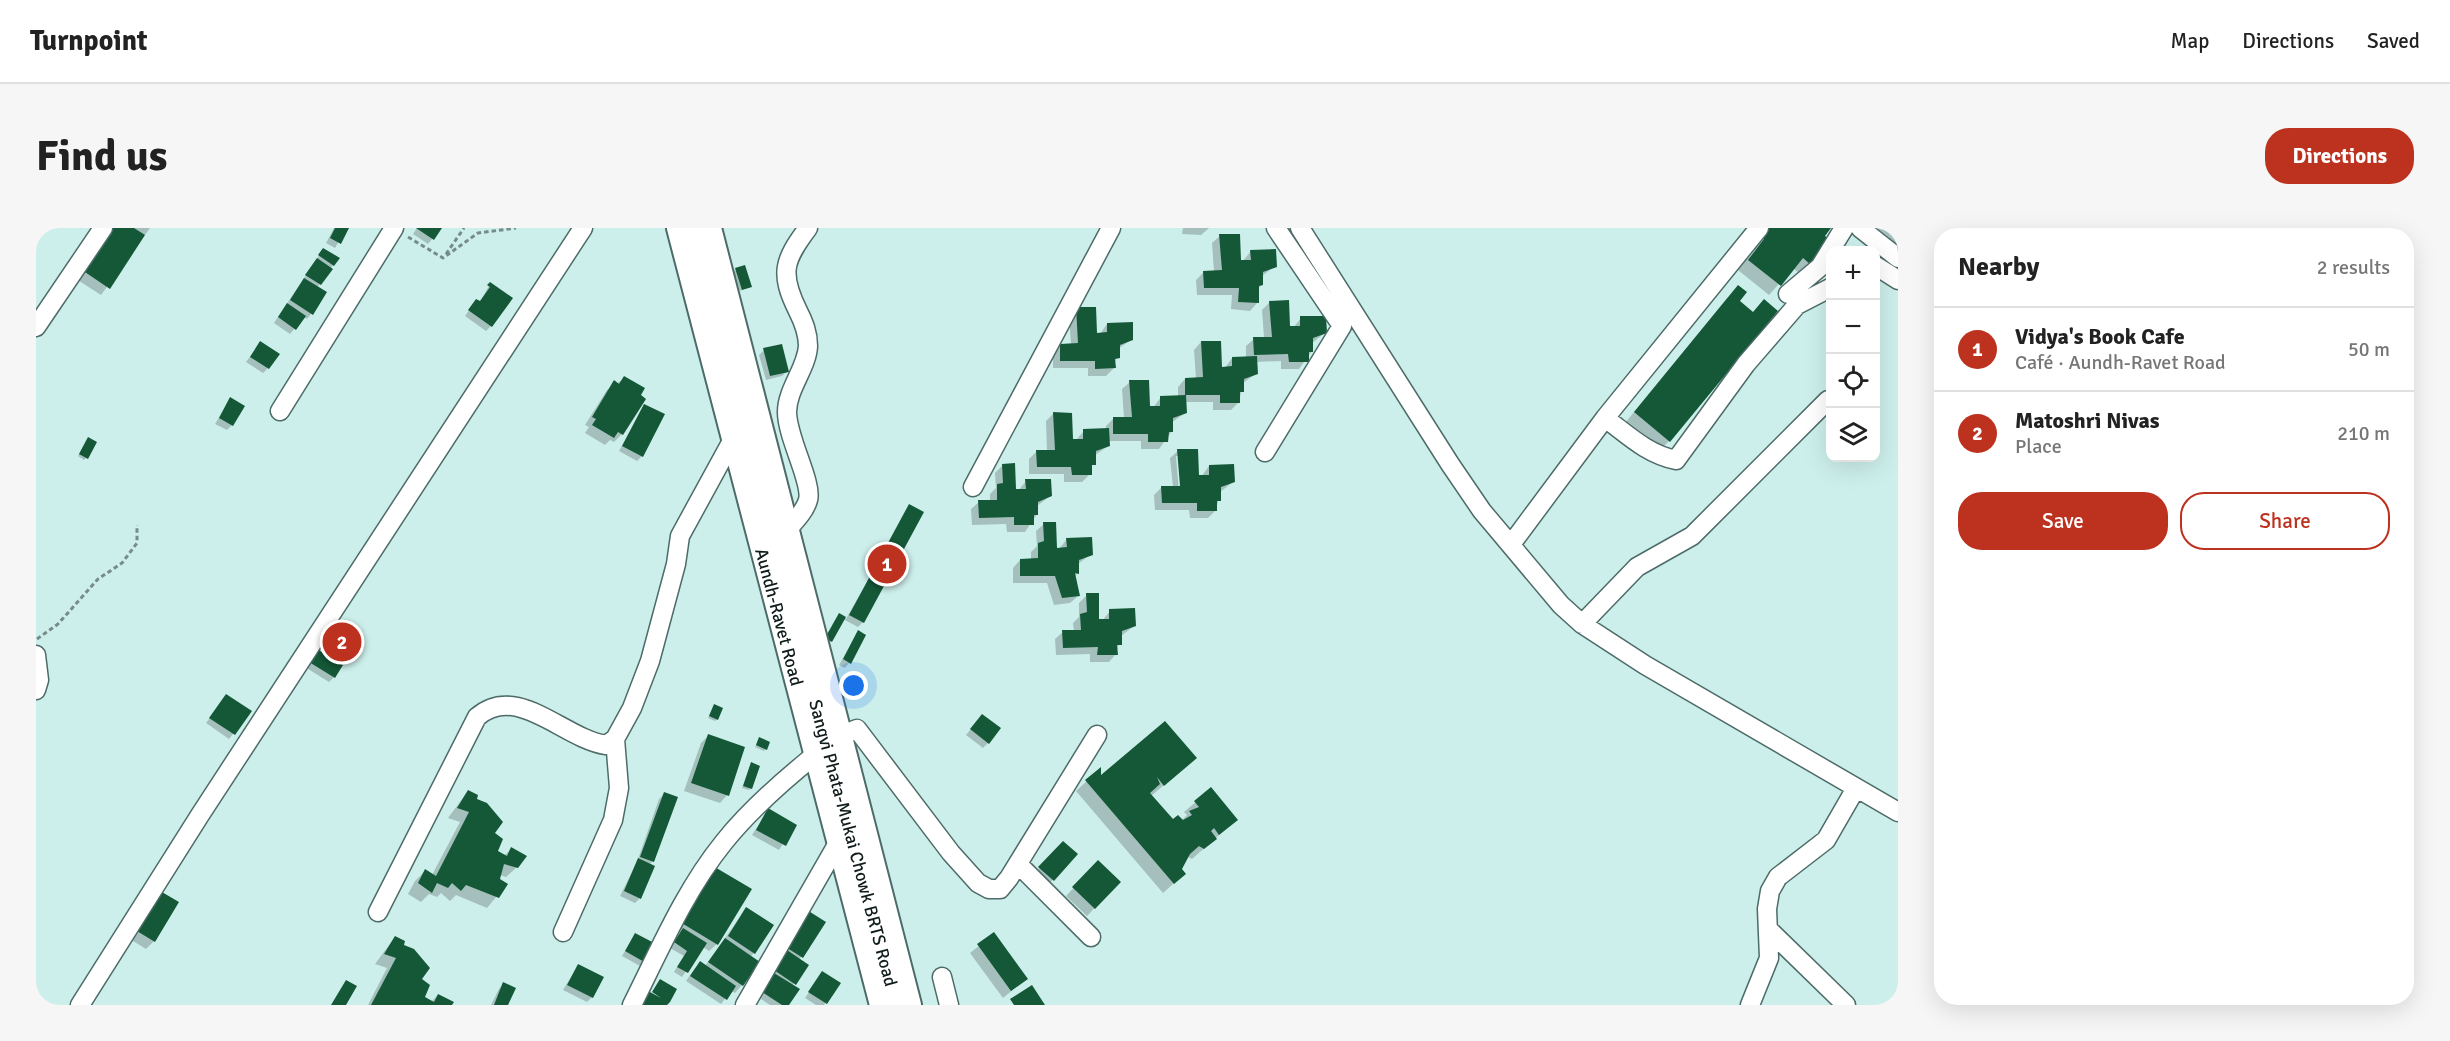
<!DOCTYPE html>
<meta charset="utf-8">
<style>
:root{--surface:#fff;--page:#f6f6f6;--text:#222;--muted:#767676;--line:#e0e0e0;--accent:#bd311f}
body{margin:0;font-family:Signika,sans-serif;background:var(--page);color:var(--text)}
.controls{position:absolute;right:18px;top:18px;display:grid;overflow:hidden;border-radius:12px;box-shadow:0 6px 24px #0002}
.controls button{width:54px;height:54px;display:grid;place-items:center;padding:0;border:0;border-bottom:2px solid var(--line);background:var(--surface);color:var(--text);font:30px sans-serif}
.you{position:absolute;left:818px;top:458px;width:21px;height:21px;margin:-15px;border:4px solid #fff;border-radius:50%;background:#1a73e8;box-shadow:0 0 0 9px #1a73e833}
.badge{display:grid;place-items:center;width:39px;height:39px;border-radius:50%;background:var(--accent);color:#fff;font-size:20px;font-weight:700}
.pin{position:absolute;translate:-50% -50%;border:3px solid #fff;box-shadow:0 2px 6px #0006}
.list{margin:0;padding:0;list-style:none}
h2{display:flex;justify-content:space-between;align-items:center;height:78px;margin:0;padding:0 24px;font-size:26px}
h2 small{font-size:20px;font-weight:400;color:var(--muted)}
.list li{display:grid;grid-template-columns:39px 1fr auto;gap:18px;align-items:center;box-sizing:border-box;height:84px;padding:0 24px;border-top:2px solid var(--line)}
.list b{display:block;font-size:22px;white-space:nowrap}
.list p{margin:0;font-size:20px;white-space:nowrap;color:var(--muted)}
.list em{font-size:20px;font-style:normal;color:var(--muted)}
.actions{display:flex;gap:12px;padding:18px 24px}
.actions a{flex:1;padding:14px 0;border:2px solid var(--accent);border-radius:24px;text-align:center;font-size:21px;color:var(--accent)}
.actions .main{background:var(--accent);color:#fff}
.icon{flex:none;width:33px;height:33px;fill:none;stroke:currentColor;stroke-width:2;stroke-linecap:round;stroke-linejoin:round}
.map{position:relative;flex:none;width:1862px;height:777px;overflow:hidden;border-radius:24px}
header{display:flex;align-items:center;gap:36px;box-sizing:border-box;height:84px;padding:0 30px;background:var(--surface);border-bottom:2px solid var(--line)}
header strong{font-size:28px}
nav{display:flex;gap:33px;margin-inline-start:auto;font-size:21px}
.intro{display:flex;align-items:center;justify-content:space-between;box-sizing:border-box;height:144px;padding:0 36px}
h1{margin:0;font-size:42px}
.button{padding:15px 27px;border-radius:24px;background:var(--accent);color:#fff;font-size:21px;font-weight:700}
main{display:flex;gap:36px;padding:0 36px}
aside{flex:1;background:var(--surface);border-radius:24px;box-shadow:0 6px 24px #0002}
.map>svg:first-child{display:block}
.shadow{fill:#0003;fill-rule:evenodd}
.building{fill:#155837}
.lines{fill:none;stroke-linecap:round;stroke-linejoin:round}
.minor-casing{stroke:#4d6b68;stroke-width:21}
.major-casing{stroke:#4d6b68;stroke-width:26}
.path{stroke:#758c8a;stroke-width:3;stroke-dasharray:4.5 3;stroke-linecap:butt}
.minor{stroke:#fff;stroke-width:18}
.major{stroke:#fff;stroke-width:22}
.labels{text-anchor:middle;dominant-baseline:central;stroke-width:6;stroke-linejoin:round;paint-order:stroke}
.street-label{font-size:18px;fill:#111d1c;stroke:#fff}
</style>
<header>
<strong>Turnpoint</strong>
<nav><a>Map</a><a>Directions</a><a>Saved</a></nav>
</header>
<div class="intro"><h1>Find us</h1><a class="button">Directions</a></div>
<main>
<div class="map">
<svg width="1862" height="777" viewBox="0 0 1862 777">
<rect width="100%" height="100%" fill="#cdefeb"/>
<!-- shadow -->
<path class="shadow" d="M68 0H114L65 67 37 49Z
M298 0H311L299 20 290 15Z
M381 0H405L392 16 377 6Z
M1147 0H1173L1165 7 1146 6Z
M1723 0H1793L1774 36 1764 46 1757 40 1733 67 1702 42 1719 22 1711 16Z
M1841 0H1862V37L1850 15 1854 10Z
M1184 8 1203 33H1207L1215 23 1239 38 1226 48V57L1221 61V75L1214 83 1195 81 1196 67H1161L1160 52 1168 44H1178L1176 15Z
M286 23 297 37 281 60 289 65 275 86 271 91 268 89 254 106 238 95Z
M708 39 714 58 704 63 697 43Z
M454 56 455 98 450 103 429 88 436 78 444 74Z
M1692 69 1716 85 1633 213 1623 223 1589 195Z
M1234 74 1253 100H1257L1265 90 1289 105 1276 115V123L1263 141H1245V133L1220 134 1221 145 1207 155 1203 174 1195 182H1177V174H1149V185L1135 195 1136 203 1123 221H1105V213H1072V218L1058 228 1054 246 1046 254H1028V246H993V231L1001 223H1011L1010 193 1018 185 1036 213 1040 212 1048 203 1070 202V198L1078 190H1088L1086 161 1094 154 1113 180H1117L1125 169H1142V159L1149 151H1160L1158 122 1165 114 1184 140H1189L1196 130H1210V118L1218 111 1228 110 1226 82Z
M1040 81 1060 106H1064L1071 96 1096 111 1082 121 1078 140 1070 148H1052V140H1017V125L1024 117H1035L1033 88Z
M224 115 232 140 227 145 210 134Z
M728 122 751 143 746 148 730 152 723 127Z
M589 150 608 171 586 206 578 214 574 212 569 217 549 205 553 199 549 197 571 162Z
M194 171 196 197 191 202 179 196Z
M609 177 606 228 601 233 583 223Z
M50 213V230L48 232 42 228Z
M1142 223 1161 249H1165L1173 238 1197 254 1184 264 1180 282 1172 290H1154L1153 282H1119L1118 267 1126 259H1137L1134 230ZM1140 228H1143L1146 265H1143Z
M967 237 978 263H982L990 253 1014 268 1001 278V286L989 304H971L970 296 936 297 935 281 943 274 954 273V266L960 260 959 245Z
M874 278 827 394 822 399 807 391 795 413 793 415 788 412 803 387 810 391Z
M1008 296 1019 321H1023L1031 311 1055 326 1042 336V345L1038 349 1042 368 1034 375 1018 377 1011 355H977V340L984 332H995V324L1001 318 1000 303Z
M1051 367 1062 393H1066L1074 383 1098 398 1085 408 1080 426 1073 434H1054V426L1020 427 1019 411 1027 404 1038 403 1037 395 1043 389V375Z
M297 402 314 427 309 432 285 418Z
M822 404 813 435 809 440 803 437Z
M276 427 298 449 293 454 269 439Z
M190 468 214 484 193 511 170 495Z
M678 478 681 491 679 493 672 490Z
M942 492 952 515 947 520 930 507Z
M672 508 691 567 684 575 648 563 665 515Z
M722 513 730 521 728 523 719 519Z
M715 536V560L713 562 706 560Z
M1148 540 1115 568 1137 593H1145L1151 587 1148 584 1175 561 1200 592 1156 631 1151 628 1144 641 1148 646 1127 665 1040 563 1063 542V550Z
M432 563 457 605 460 624 468 628 475 621 481 639 470 649 464 647 463 652 470 657 451 680 420 667 414 673 405 665 401 669 393 666 385 674 372 666 379 653 389 643 396 647 424 594 412 590Z
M628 566 617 633 613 637 604 670 599 675 584 668 601 634 623 571Z
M732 582 759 597 743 622 716 607Z
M1027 615 1040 627 1012 657 999 645Z
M1062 634 1083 654 1051 688 1030 668Z
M670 648 681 716 673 723 667 719 646 749 638 744 648 728 634 720 644 705 637 702Z
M112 670 118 713 110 721 89 708Z
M710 681 718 725 714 729 706 757 699 765 695 763 685 776 650 753 659 740 669 738Z
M772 684 788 695 763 732 752 777H734L722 769 736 749 731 745Z
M599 707 609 734 604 738 586 728Z
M957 707 990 751 967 770 934 725Z
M359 709 384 751 387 770 395 774 402 767 414 777H332L351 740 339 736Z
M542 738 556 769 551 774 527 762Z
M787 744 803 755 788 777H780L769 770Z
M467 756 471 777H455L463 761Z"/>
<!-- building -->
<path class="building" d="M69 0H98L109 7 74 61 43 40Z
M299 0H313L305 16 294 10Z
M380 0H406L398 12Z
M1724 0H1795L1789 8 1795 13 1775 37 1767 30 1745 58 1712 32 1728 11 1720 5Z
M1183 6H1204L1205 32H1215L1214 22 1240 21 1241 39 1227 44V57L1223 58V75L1202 74 1203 60H1168L1167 43 1186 42Z
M287 20 304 30 298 38 282 27Z
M281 30 297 41 285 57 269 47Z
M709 37 716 59 706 62 699 40Z
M268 50 291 64 277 87 254 72Z
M454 54 477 70 456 99 432 82 440 71 444 73 454 59 451 57Z
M1702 57 1711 64 1704 73 1717 84 1728 71 1742 83 1634 214 1598 184Z
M1253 72 1254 98H1264V88H1290L1291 105 1277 110V124H1273V134H1253L1252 126 1218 127 1217 109H1236L1233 73Z
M251 75 270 88 260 102 242 89Z
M1040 79H1060L1061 105 1071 104V95L1097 94V112L1084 117V130L1079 131 1080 140 1059 141V133H1024V116L1042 115Z
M224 113 244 126 233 141 214 129Z
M1165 113H1185L1186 139 1196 138V129L1221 128 1222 146 1208 151V164H1204V175H1184V167H1149V150L1167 149Z
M746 116 753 144 734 148 727 120Z
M588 148 609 160 605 167 610 171 587 207 582 204 578 210 556 197 560 191 556 189 578 152 583 156Z
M1093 152H1113L1114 178H1124V168L1150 167 1151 185 1137 190V204H1133L1132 214H1112V206H1077V189H1096Z
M194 169 209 178 197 198 183 190Z
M608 176 629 186 607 229 586 218Z
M1017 184 1036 185 1037 211H1047V201L1073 200 1074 218 1060 223V237H1056V247H1036L1035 239H1001L1000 222H1019Z
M52 209 61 214 52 231 43 226Z
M1141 221H1162L1163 247H1173V237L1198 236 1199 254 1185 259V273H1181V283H1161V275H1126L1125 258H1144Z
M979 235 980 261H990L989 251H1015L1016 268 1002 274V287H998V297H978V289L943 290 942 272H961V256L967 255 966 236Z
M873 276 888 284 828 395 813 387Z
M1007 294H1020L1021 320 1031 319 1030 310 1056 309 1057 327 1043 332V346L1039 345 1044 368 1026 370 1019 348H984V331L1002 330V315L1008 313Z
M1050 365H1063V391H1073V381L1099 380 1100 398 1086 403V417H1081L1082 427H1061L1062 419 1027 420 1026 402H1045L1044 386 1051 384Z
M803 385 810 389 796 414 789 410Z
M297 400 322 415 315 428 289 413Z
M822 402 830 407 815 436 807 431Z
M281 421 307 437 299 450 273 434Z
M190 466 216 483 199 507 173 490Z
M678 476 687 480 682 492 673 488Z
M946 486 965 500 953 516 934 501Z
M1129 493 1161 530 1128 558 1121 549 1124 556 1114 565 1137 591 1142 587 1147 592 1156 587 1153 583 1163 579 1158 573 1175 559 1202 592 1183 607 1178 600 1175 603 1181 611 1168 621 1163 618 1154 626 1146 641 1150 646 1138 656 1049 552 1065 539V547Z
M672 506 709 519 693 568 655 555Z
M723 509 734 514 731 522 720 517Z
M715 534 724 538 716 561 707 558Z
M432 562 442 567 441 571 451 575 467 594 459 605 467 611 462 623 471 628 475 619 491 628 482 640 468 636 464 651 472 656 463 670 430 657 425 663 416 655 412 660 401 655 396 665 382 655 389 641 400 648 433 584 421 580Z
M628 564 642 569 618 634 604 629Z
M732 580 761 597 750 618 720 602Z
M1027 613 1042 626 1018 653 1002 639Z
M602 630 619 638 605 671 588 663Z
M1062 632 1085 654 1059 681 1036 659Z
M677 638 716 661 682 717 644 694Z
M119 660 143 674 119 714 96 700Z
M710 679 738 697 719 726 692 708Z
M771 682 790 694 767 730 748 718Z
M647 700 671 715 652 745 641 739 651 723 638 714Z
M958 704 992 751 975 763 941 716Z
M599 705 620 716 610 735 589 723Z
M359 708 369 713 368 717 378 721 394 740 386 751 394 757 389 769 398 774 402 766 418 774 416 777H335L360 730 348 726Z
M689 710 724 734 707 758 672 734Z
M748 720 773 737 760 757 735 740Z
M664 733 700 758 691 772 654 748Z
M542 736 568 749 557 770 531 757Z
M786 743 805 755 791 776 772 764Z
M738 745 764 761 753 777H746L726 764Z
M624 751 641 761 634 774 631 777H605L612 763 625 770 616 764Z
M310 752 321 758 310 777H295Z
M467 754 480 760 472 777H458Z
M996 757 1009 777H978L974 771Z"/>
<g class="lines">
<defs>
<path id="minor" d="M658 0 860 777
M1264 0 1414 236 1446 283 1525 377 1546 396 1609 437 1862 584
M1824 0 1862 30
M1840 38 1862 52
M1752 66 1784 39 1808 0
M0 99 67 0
M244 183 358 0
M1569 190C1592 207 1611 226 1640 232L1710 136 1761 77 1794 60
M1229 224 1306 98 1240 0
M937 259 1075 0
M751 302C759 293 769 283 772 272 777 255 751 210 751 184 751 161 771 140 772 118 772 105 768 95 762 83 743 45 748 32 772 0
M1476 315 1569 190 1723 0
M1546 396 1601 339 1656 308 1792 172
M0 427 3 452 0 462
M982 636 1055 709
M342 684 441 489C481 454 528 511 570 517L579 511
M1732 701 1810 777
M527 704 577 592 583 560 579 511 596 480 614 433 640 336 644 308 697 211
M906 749 913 777
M44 777 164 587 547 0
M596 777C624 721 649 662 688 614 719 575 764 538 803 508L821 501 915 625 942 655 953 661H964L973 650 1061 507
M709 777 802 615
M1714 777 1733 730 1731 681 1734 663 1742 649 1790 612 1820 560"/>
<path id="major" d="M642 0 845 777
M674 0 874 777"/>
</defs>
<!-- minor casing -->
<use href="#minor" class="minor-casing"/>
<!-- major casing -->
<use href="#major" class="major-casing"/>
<!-- path -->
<path class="path" d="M372 9 407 30 442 5 480 0
M410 26 428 0
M1 411 22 396 62 351 86 335 101 315V297"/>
<!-- minor -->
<use href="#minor" class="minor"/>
<!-- major -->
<use href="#major" class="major"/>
</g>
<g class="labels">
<!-- street labels -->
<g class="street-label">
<text transform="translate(743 389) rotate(75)">Aundh-Ravet Road</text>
<text transform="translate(817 615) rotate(75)">Sangvi Phata-Mukai Chowk BRTS Road</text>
</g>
</g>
</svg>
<div class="controls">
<button>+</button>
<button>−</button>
<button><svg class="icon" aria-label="locate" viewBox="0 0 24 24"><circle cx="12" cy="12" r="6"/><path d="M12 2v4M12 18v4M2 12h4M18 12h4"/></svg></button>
<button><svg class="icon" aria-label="layers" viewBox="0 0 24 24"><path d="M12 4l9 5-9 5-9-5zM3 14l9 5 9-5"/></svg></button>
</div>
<div class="you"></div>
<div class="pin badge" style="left:851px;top:336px">1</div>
<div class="pin badge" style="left:306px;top:414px">2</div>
</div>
<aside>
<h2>Nearby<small>2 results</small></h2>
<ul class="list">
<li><span class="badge">1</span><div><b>Vidya's Book Cafe</b><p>Café · Aundh-Ravet Road</p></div><em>50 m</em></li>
<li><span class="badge">2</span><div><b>Matoshri Nivas</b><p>Place</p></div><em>210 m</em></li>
</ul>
<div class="actions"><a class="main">Save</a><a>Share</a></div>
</aside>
</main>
